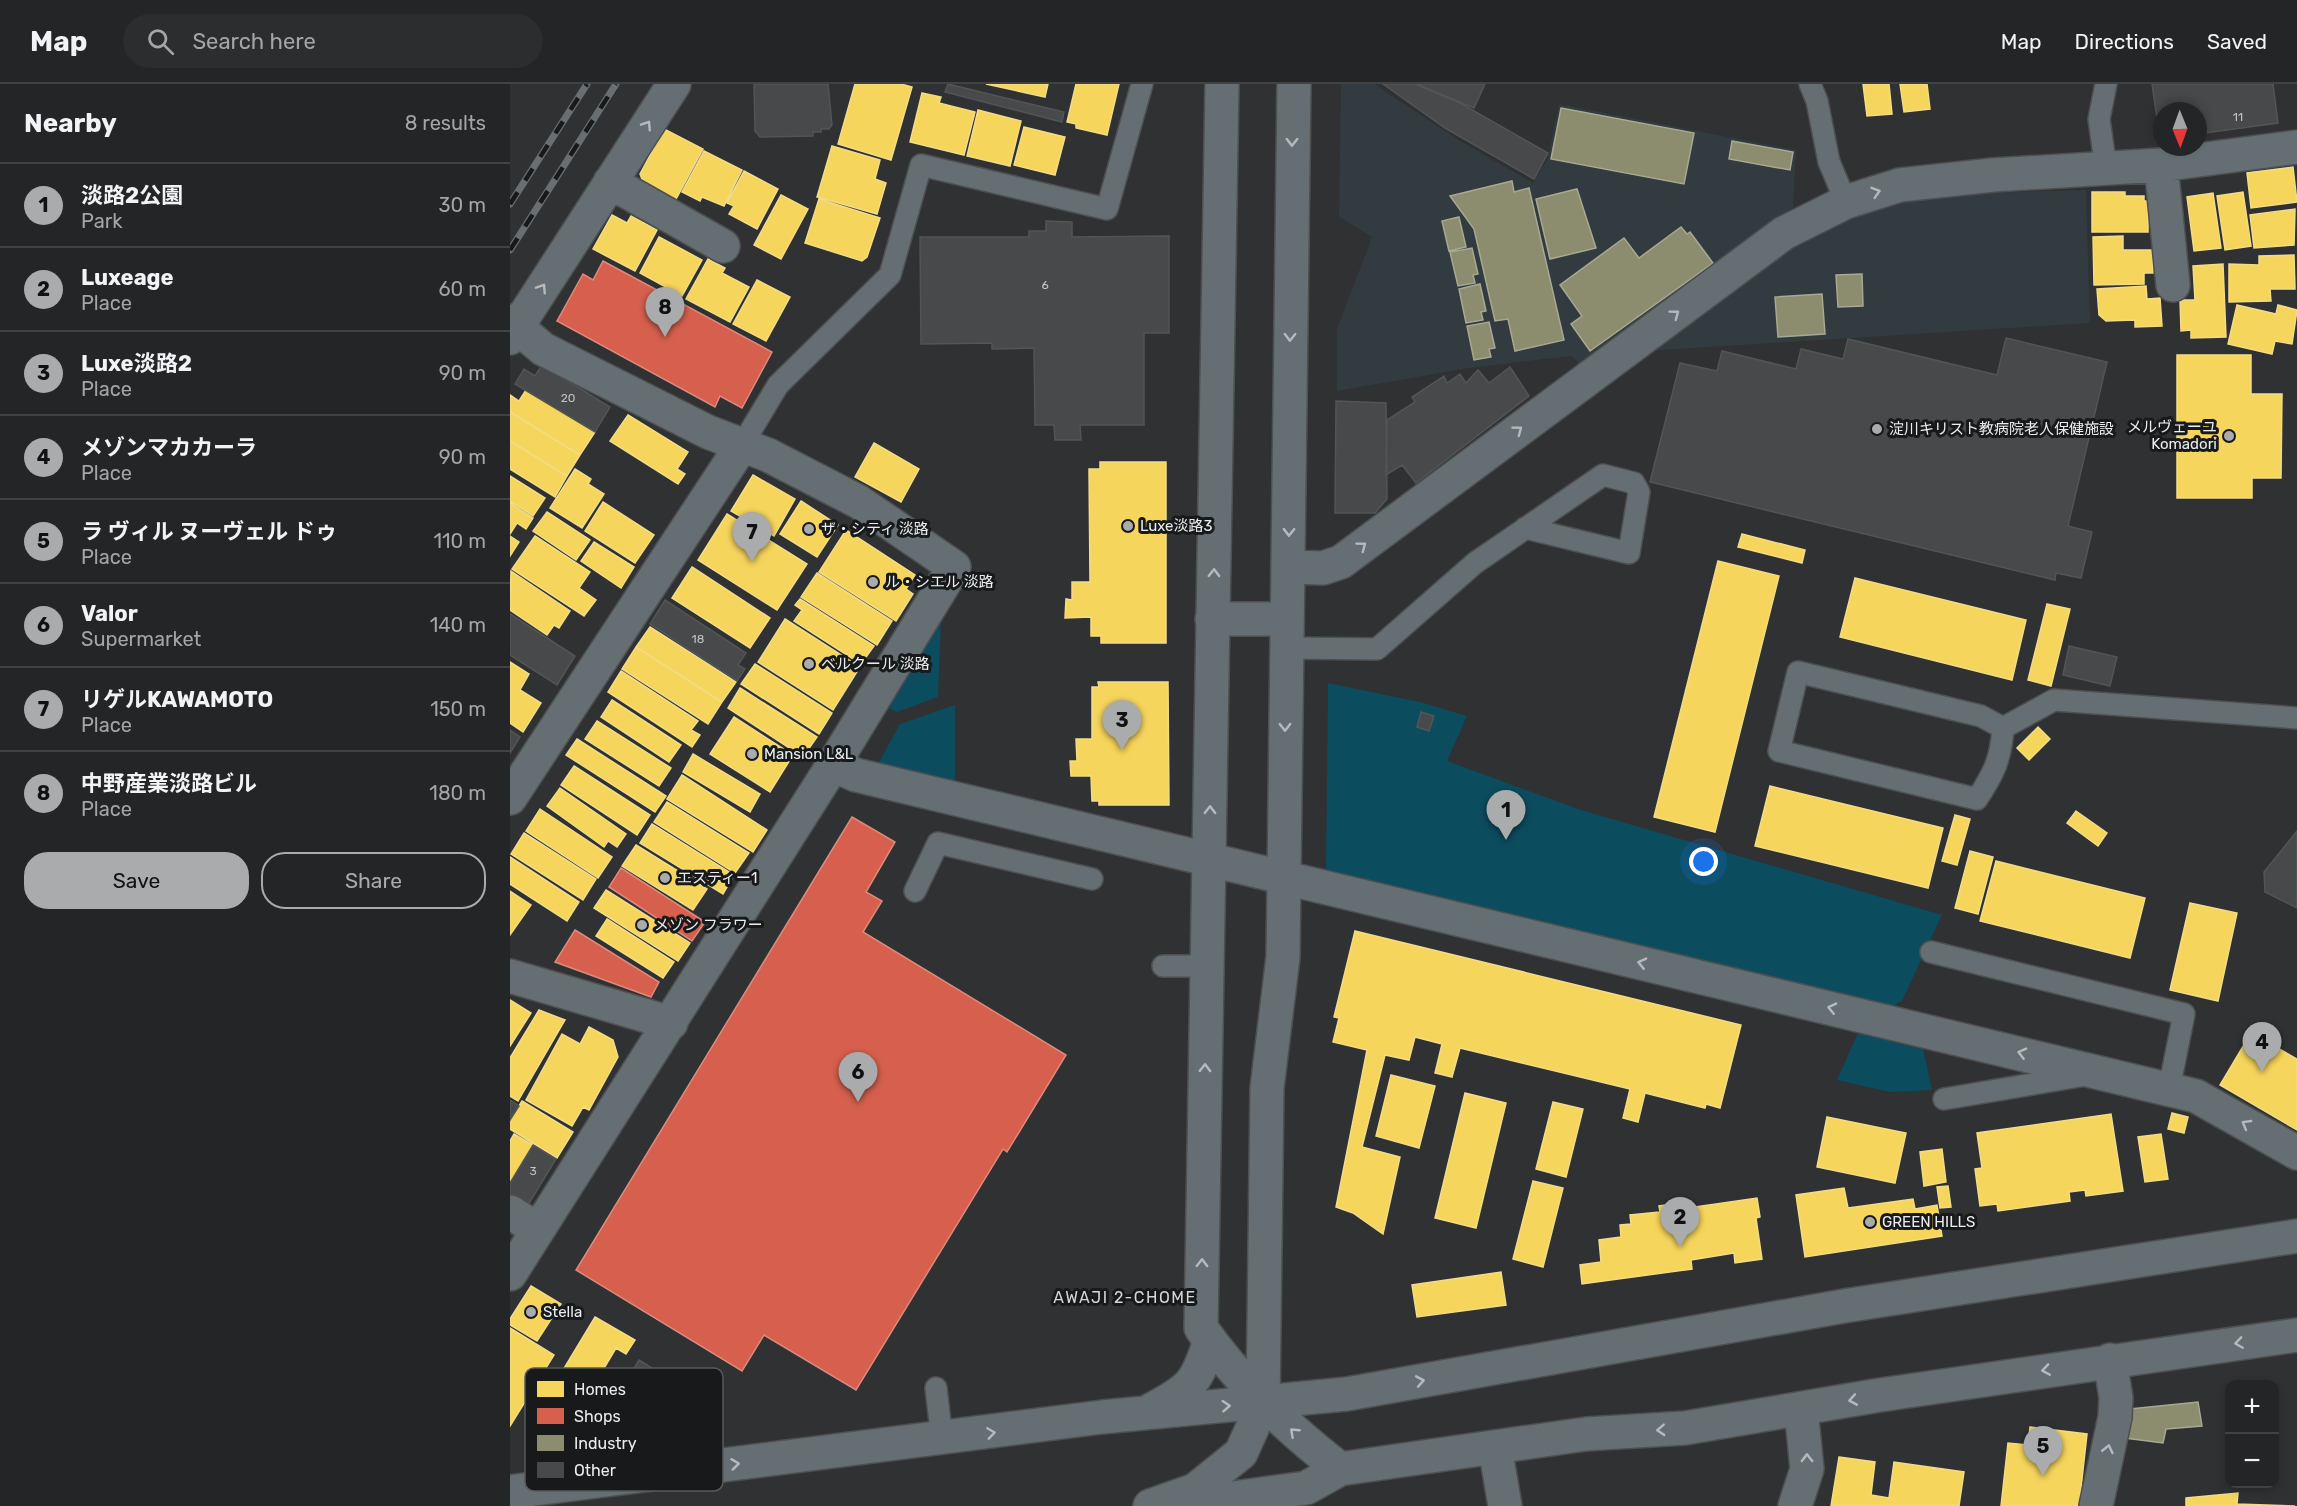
<!DOCTYPE html>
<meta charset="utf-8">
<style>
:root{--surface:#232526;--page:#2b2d2e;--text:#f1f3f6;--muted:#a3a5a7;--line:#404243;--accent:#a9abac}
body{margin:0;font-family:Rubik,"Noto Sans JP",sans-serif;background:var(--page);color:var(--text)}
.controls{position:absolute;right:18px;bottom:18px;display:grid;overflow:hidden;border-radius:12px;box-shadow:0 3px 9px #0003}
.controls button{width:54px;height:54px;display:grid;place-items:center;padding:0;border:0;border-bottom:2px solid var(--line);background:var(--surface);color:var(--text);font:30px sans-serif}
.compass{position:absolute;left:1643px;top:18px;width:54px;height:54px;border-radius:50%;background:var(--surface);box-shadow:0 3px 9px #0003;rotate:179deg}
.you{position:absolute;left:1194px;top:778px;width:21px;height:21px;margin:-15px;border:4px solid #fff;border-radius:50%;background:#1a73e8;box-shadow:0 0 0 9px #1a73e833}
.badge{display:grid;place-items:center;width:39px;height:39px;border-radius:50%;background:var(--accent);color:#111;font-size:20px;font-weight:700}
.pin{position:absolute;translate:-50% -50px;filter:drop-shadow(0 2px 3px #0008)}
.pin::after{content:'';position:absolute;top:32px;width:21px;height:18px;background:inherit;clip-path:polygon(0 0,100% 0,50% 100%)}
.list{margin:0;padding:0;list-style:none}
h2{display:flex;justify-content:space-between;align-items:center;height:78px;margin:0;padding:0 24px;font-size:26px}
h2 small{font-size:20px;font-weight:400;color:var(--muted)}
.list li{display:grid;grid-template-columns:39px 1fr auto;gap:18px;align-items:center;box-sizing:border-box;height:84px;padding:0 24px;border-top:2px solid var(--line)}
.list b{display:block;font-size:22px;white-space:nowrap}
.list p{margin:0;font-size:20px;white-space:nowrap;color:var(--muted)}
.list em{font-size:20px;font-style:normal;color:var(--muted)}
.actions{display:flex;gap:12px;padding:18px 24px}
.actions a{flex:1;padding:14px 0;border:2px solid var(--accent);border-radius:24px;text-align:center;font-size:21px;color:var(--accent)}
.actions .main{background:var(--accent);color:#111}
.icon{flex:none;width:33px;height:33px;fill:none;stroke:currentColor;stroke-width:2;stroke-linecap:round;stroke-linejoin:round}
.map{position:relative;flex:none;width:1787px;height:1422px;overflow:hidden}
header{display:flex;align-items:center;gap:36px;box-sizing:border-box;height:84px;padding:0 30px;background:var(--surface);border-bottom:2px solid var(--line)}
header strong{font-size:28px}
nav{display:flex;gap:33px;margin-inline-start:auto;font-size:21px}
.search{width:420px;height:54px;background:var(--page);display:flex;align-items:center;gap:15px;box-sizing:border-box;padding:0 21px;border-radius:33px;color:var(--muted);font-size:22px}
main{display:flex}
aside{flex:1;background:var(--surface)}
.map>svg:first-child{display:block}
.built{fill:#323b3f}
.green{fill:#0c4c5f}
.homes{fill:#f6d55c;stroke:#f2dc88;stroke-width:1.5}
.shops{fill:#d6604d;stroke:#dc8a7d;stroke-width:1.5}
.industry{fill:#8c8c6e;stroke:#a8a994;stroke-width:1.5}
.building{fill:#47494a;stroke:#535555;stroke-width:1.5}
.lines{fill:none;stroke-linecap:round;stroke-linejoin:round}
.lane-casing{stroke:#4e4f4f;stroke-width:24}
.street-casing{stroke:#4e4f4f;stroke-width:36}
.lane{stroke:#656f73;stroke-width:21}
.street{stroke:#656f73;stroke-width:33}
.rail-casing{stroke:#686e71;stroke-width:7}
.rail{stroke:#17191a;stroke-width:4.5;stroke-dasharray:14;stroke-linecap:butt}
.oneway{stroke:#b5bbbc}
.poi-dot{fill:#a9abac;stroke:#17191a;stroke-width:2}
.labels{text-anchor:middle;dominant-baseline:central;stroke-width:6;stroke-linejoin:round;paint-order:stroke}
.number-label{font-size:12px;fill:#c1c4c4}
.poi-label{font-size:15px;fill:#eaeded;stroke:#17191a;text-anchor:start}
.neighbourhood-label{font-size:16px;letter-spacing:1.5px;fill:#d2d6d8;stroke:#17191a}
.key{fill:#17191a;stroke:#565959;stroke-width:1.5}
.key-label{font-size:16px;fill:#eaeded}
</style>
<header>
<strong>Map</strong>
<div class="search"><svg class="icon" aria-label="search" viewBox="0 0 24 24"><circle cx="10" cy="10" r="6"/><path d="M15 15l6 6"/></svg>Search here</div>
<nav><a>Map</a><a>Directions</a><a>Saved</a></nav>
</header>
<main>
<aside>
<h2>Nearby<small>8 results</small></h2>
<ul class="list">
<li><span class="badge">1</span><div><b>淡路2公園</b><p>Park</p></div><em>30 m</em></li>
<li><span class="badge">2</span><div><b>Luxeage</b><p>Place</p></div><em>60 m</em></li>
<li><span class="badge">3</span><div><b>Luxe淡路2</b><p>Place</p></div><em>90 m</em></li>
<li><span class="badge">4</span><div><b>メゾンマカカーラ</b><p>Place</p></div><em>90 m</em></li>
<li><span class="badge">5</span><div><b>ラ ヴィル ヌーヴェル ドゥ</b><p>Place</p></div><em>110 m</em></li>
<li><span class="badge">6</span><div><b>Valor</b><p>Supermarket</p></div><em>140 m</em></li>
<li><span class="badge">7</span><div><b>リゲルKAWAMOTO</b><p>Place</p></div><em>150 m</em></li>
<li><span class="badge">8</span><div><b>中野産業淡路ビル</b><p>Place</p></div><em>180 m</em></li>
</ul>
<div class="actions"><a class="main">Save</a><a>Share</a></div>
</aside>
<div class="map">
<svg width="1787" height="1422" viewBox="0 0 1787 1422">
<rect width="100%" height="100%" fill="#2f3132"/>
<!-- built -->
<path class="built" d="M831 0H864L947 55 1023 99 1038 74 1049 20 1286 66 1283 124 1072 282 1061 272 959 284 827 307V245L862 153 829 133Z
M1576 106 1580 239 1136 267 1284 159 1354 127 1394 117 1473 109Z"/>
<!-- green -->
<path class="green" d="M431 535 428 613 387 628 379 624Z
M818 599 910 618 957 632 937 677 1071 726 1432 831 1392 917 1380 924 816 787Z
M445 621V700L367 682 390 640Z
M1348 949 1413 965 1422 1006 1380 1008 1327 996Z"/>
<!-- homes -->
<path class="homes" d="M345 0H391L402 3 381 76 328 60Z
M476 0H538L535 13Z
M566 0H609L597 51 566 44V40L557 38Z
M1353 0H1379L1382 30 1357 32Z
M1390 0H1417L1420 25 1394 28Z
M412 9 431 13 429 19 465 28 454 71 400 58Z
M468 26 511 37 500 82 457 72Z
M514 43 555 53 545 91 504 81Z
M154 45 193 65 165 117 134 100 130 90Z
M322 62 370 76 365 95 376 99 367 130 307 113Z
M194 67 232 86 214 122 192 113 190 117 172 108Z
M1783 83 1787 118 1741 124 1737 89Z
M234 87 268 105 247 145 219 130 224 122 217 119Z
M1582 108H1615V112H1634V117H1638V148H1582Z
M1733 108 1741 162 1715 166 1707 112Z
M1703 109 1711 164 1684 167 1677 113Z
M271 111 298 125 271 175 244 161Z
M309 115 370 134 357 173 352 177 295 159Z
M1785 125 1784 161 1744 164 1740 131Z
M102 131 117 139 121 132 147 146 125 187 83 165Z
M1613 152V166H1643V189H1634V200L1584 201 1583 153Z
M149 153 192 176 172 212 130 189Z
M1784 171 1785 205H1760L1761 217 1719 218V180L1749 181V172Z
M198 175 215 184 212 189 239 203 220 238 176 215Z
M1713 180 1716 253 1681 254V246L1671 247 1670 216H1685L1683 182Z
M247 196 280 213 256 257 223 240Z
M1636 202 1637 215 1650 214 1652 242 1625 243V236L1596 237 1589 231 1587 205Z
M1727 221 1766 230 1768 221 1787 226 1782 260 1765 257 1762 270 1718 260Z
M1667 271H1741V310H1772L1771 394H1742V414H1667Z
M16 306 85 348 70 371 0 328V311L9 317Z
M0 328 70 371 57 392 0 357Z
M118 331 178 368 167 385 175 390 168 400 100 357Z
M0 357 57 392 45 413 0 385Z
M364 359 409 385 391 418 345 393Z
M590 378H656V559H591V552H581V533L555 534 556 515 562 516V498H580L579 385H590Z
M65 385 81 395 78 400 94 410 72 444 40 424Z
M243 391 285 415 264 452 221 427Z
M0 392 35 414 23 432 0 417Z
M291 417 328 441 307 473 270 450Z
M93 418 144 451 125 479 75 447Z
M0 419 23 434 16 445 7 439 0 450Z
M37 428 80 456 66 476 23 447Z
M217 430 297 480 267 526 188 476Z
M336 446 405 491 396 505 403 510 386 537 309 488Z
M1232 450 1295 466 1292 479 1228 463Z
M0 452 9 458 0 472Z
M25 452 80 488 69 504 86 516 74 532 2 485Z
M84 458 124 483 111 504 71 477Z
M1208 477 1269 492 1205 748 1144 733Z
M182 483 260 534 240 564 162 514Z
M1 487 60 527 49 544 44 541 37 551 0 526Z
M307 489 382 537 367 561 291 513Z
M1345 494 1516 536 1502 596 1330 553Z
M290 515 364 562 351 580 284 537 292 526 285 521Z
M1537 520 1560 525 1541 602 1518 596Z
M275 535 350 583 323 626 248 578Z
M140 543 226 598 212 618 126 563Z
M126 563 212 618 198 640 112 585Z
M0 578 19 590 10 606 31 619 13 648 0 639Z
M245 580 322 629 309 650 231 600Z
M111 587 188 637 181 646 190 651 182 663 98 608Z
M588 598H658L659 721H589V717H582L581 692H561L560 677H567L566 655H582V603H589Z
M230 604 307 653 293 673 218 624Z
M102 616 171 661 159 678 91 633Z
M224 633 283 671 260 708 200 670Z
M87 637 161 684 149 702 75 655Z
M1528 643 1540 655 1519 676 1507 664Z
M67 655 156 712 145 728 56 671Z
M183 670 250 710 240 728 173 688Z
M64 682 140 731 127 751 51 701Z
M172 691 257 746 243 768 157 715Z
M1260 702 1433 744 1418 804 1245 762Z
M50 704 116 750 107 763 98 757 94 763 37 722Z
M157 718 239 769 225 789 144 738Z
M30 725 102 773 88 794 16 747Z
M1566 727 1597 749 1588 762 1557 739Z
M1445 731 1460 735 1447 781 1432 777Z
M142 740 224 791 213 810 130 759Z
M14 749 86 795 73 816 1 770Z
M126 761 197 805 183 826 112 782Z
M1460 767 1483 773 1468 830 1445 824Z
M0 773 69 818 57 837 0 800Z
M1486 777 1635 814 1620 874 1470 837Z
M96 806 180 859 168 877 84 824Z
M0 807 21 821 0 851Z
M1680 819 1727 829 1708 917 1660 906Z
M97 835 164 878 153 894 86 852Z
M845 847 1231 941 1210 1024 1196 1020 1195 1024 1135 1009 1128 1038 1113 1034 1120 1005 950 964 942 993 925 989 932 960 905 953 899 976 875 971 852 1063 890 1073 873 1150 843 1129 826 1123 857 966 823 958 829 934 824 933Z
M0 916 21 929 0 962Z
M29 926 55 936 8 1017 0 1012V974Z
M79 943 103 956 108 973 79 1026 73 1023 62 1042 16 1016 52 950 70 960Z
M1741 949 1787 975V1046L1710 1001Z
M881 991 925 1002 909 1064 866 1052Z
M955 1009 996 1019 966 1144 925 1134Z
M12 1017 63 1048 47 1074 0 1045V1036Z
M1043 1018 1073 1025 1056 1093 1026 1085Z
M1662 1029 1678 1033 1674 1049 1658 1045Z
M1601 1030 1613 1107 1576 1112 1575 1106 1559 1108 1560 1117 1488 1127 1487 1120 1470 1122 1465 1085 1472 1084 1467 1049Z
M1317 1033 1396 1049 1385 1099 1307 1083Z
M4 1050 23 1061 0 1099V1057Z
M1651 1050 1658 1095 1635 1098 1628 1053Z
M1432 1065 1436 1098 1414 1102 1410 1068Z
M1023 1097 1053 1104 1033 1183 1003 1175Z
M1438 1102 1441 1123 1430 1124 1427 1103Z
M1334 1104 1338 1124 1403 1115 1405 1125 1427 1121 1432 1152 1295 1173 1286 1111Z
M1247 1114 1250 1133 1246 1134 1252 1175 1225 1179 1224 1169 1181 1176 1182 1185 1072 1200 1070 1181 1091 1178 1089 1156 1111 1153 1110 1141 1121 1140 1120 1131 1150 1128 1149 1122 1177 1118 1178 1124Z
M991 1188 996 1221 907 1233 902 1201Z
M21 1202 51 1220 27 1257 0 1241V1235Z
M85 1233 125 1256 116 1270 106 1264 77 1313 47 1296Z
M0 1244 44 1271 0 1342Z
M1520 1343 1577 1350 1569 1422H1491L1498 1359 1518 1361Z
M1329 1373 1365 1378 1361 1411 1379 1414 1384 1378 1454 1388 1449 1422H1321Z
M1728 1409 1727 1420 1785 1422H1676V1414Z"/>
<!-- shops -->
<path class="shops" d="M93 177 262 268 232 324 210 312 205 323 47 237 73 190 83 196Z
M342 733 385 758 356 808 372 817 353 848 556 971 497 1068 493 1065 346 1306 254 1251 232 1287 66 1186Z
M111 784 195 838 182 857 99 803Z
M65 846 149 898 141 913 45 878Z"/>
<!-- industry -->
<path class="industry" d="M1051 24 1184 49 1174 100 1041 75Z
M1222 57 1283 68 1280 86 1219 75Z
M1002 97 1004 108 1019 104 1054 256 1005 267 998 235 985 237 964 145 940 112Z
M1067 105 1086 164 1040 175 1026 115Z
M949 133 956 163 939 167 932 137Z
M1171 143 1177 150 1180 148 1203 179 1080 267 1061 240 1072 232 1050 201 1114 154 1129 174Z
M962 164 968 190 963 191 965 199 948 202 940 168Z
M1352 190 1353 222 1328 223 1326 191Z
M970 200 976 227 971 228 973 236 956 239 949 205Z
M1312 210 1315 250 1268 253 1265 213Z
M979 238 985 264 979 265 981 273 964 276 957 242Z
M1688 1318 1692 1342 1656 1345 1653 1359 1615 1354 1620 1325Z"/>
<!-- building -->
<path class="building" d="M244 0H318L322 41 319 45H311V48H303V52L250 53 245 47Z
M438 0 554 28 552 38 435 8Z
M873 0H905L950 19 1038 69 1024 95 935 44Z
M907 0H975L964 24Z
M1642 0H1763L1768 39 1688 50V27H1652V55H1650Z
M536 137 562 138V153L659 152V249H634V341H570L571 356H545L544 341H525L524 264 482 265V259L411 260 410 153H519V147H536Z
M1496 254 1597 278 1558 442 1582 448 1571 494 1546 489 1545 496 1140 398 1170 279 1207 287 1212 267 1286 285 1291 265 1333 275 1338 255 1487 291Z
M32 281 100 323 85 348 5 300 14 285 25 292Z
M1000 283 1019 312 906 399 892 381 876 391 877 336 905 318 902 313 934 292 937 299 950 290 956 299 968 286 979 299Z
M826 317 876 319 877 415 865 429H825Z
M155 516 236 569 228 581 235 585 227 597 140 540Z
M0 530 65 572 47 601 0 571Z
M1559 562 1607 573 1600 602 1553 591Z
M911 628 924 632 919 647 907 643Z
M0 646 10 653 0 669Z
M1787 747V824L1755 808 1754 788Z
M0 1016 9 1022 0 1036Z
M23 1061 46 1075 18 1121 0 1110V1099Z
M129 1276 166 1299 151 1322 115 1299Z"/>
<g class="lines">
<defs>
<path id="lane" d="M1300 0 1307 17 1319 78 1336 118
M1596 85 1589 35 1596 0
M232 361 268 301 380 191 411 81 597 125 632 0
M776 564 867 565 965 479 1093 391 1124 399 1129 408 1119 469 1015 444
M1288 588 1471 632 1493 644C1491 675 1484 689 1467 715L1269 667Z
M1493 644 1544 616 1787 634
M405 807 428 759 582 795
M1421 868 1674 930 1659 1005
M653 882H697
M1434 1015 1576 991
M426 1304 432 1355"/>
<path id="street" d="M712 0 691 1244C730 1299 777 1344 830 1385
M1651 81 1663 201
M100 98 213 162
M0 237 33 265 198 348 258 371 349 418 444 483 323 681 0 1190
M0 254 164 0
M778 483 813 484 831 478 1274 149 1336 118 1390 101 1483 91 1651 81 1787 63
M702 535H776
M323 681 346 691 1686 1012 1787 1069
M0 714 232 361
M0 892 161 939
M0 1128 28 1146
M641 1326C681 1305 687 1299 700 1256
M985 1363 995 1422
M0 1408 592 1333 837 1310 1334 1222 1787 1152
M640 1422 685 1406 731 1369 753 1320 757 1004 773 873 784 0
M665 1422 796 1404 830 1385 1076 1350 1175 1344 1370 1311 1787 1251
M1285 1422 1297 1385 1291 1325
M1586 1422 1605 1333 1606 1314 1600 1276"/>
</defs>
<!-- lane casing -->
<use href="#lane" class="lane-casing"/>
<!-- street casing -->
<use href="#street" class="street-casing"/>
<!-- lane -->
<use href="#lane" class="lane"/>
<!-- street -->
<use href="#street" class="street"/>
<defs>
<path id="rail" d="M0 120 77 0
M0 166 106 0"/>
</defs>
<!-- rail casing -->
<use href="#rail" class="rail-casing"/>
<!-- rail -->
<use href="#rail" class="rail"/>
</g>
<!-- one-way arrows -->
<defs><path id="oneway-chevron" d="M-2-3.5L2.5 0L-2 3.5" fill="none" stroke-width="1.6" stroke-linecap="round" stroke-linejoin="round" transform="scale(1.5)"/></defs>
<g class="oneway">
<use href="#oneway-chevron" transform="translate(137 41) rotate(-57)"/>
<use href="#oneway-chevron" transform="translate(782 58) rotate(91)"/>
<use href="#oneway-chevron" transform="translate(1366 108) rotate(-17)"/>
<use href="#oneway-chevron" transform="translate(32 204) rotate(-57)"/>
<use href="#oneway-chevron" transform="translate(1165 230) rotate(-37)"/>
<use href="#oneway-chevron" transform="translate(780 253) rotate(91)"/>
<use href="#oneway-chevron" transform="translate(1008 346) rotate(-37)"/>
<use href="#oneway-chevron" transform="translate(779 448) rotate(91)"/>
<use href="#oneway-chevron" transform="translate(852 462) rotate(-37)"/>
<use href="#oneway-chevron" transform="translate(704 489) rotate(-89)"/>
<use href="#oneway-chevron" transform="translate(775 643) rotate(90)"/>
<use href="#oneway-chevron" transform="translate(700 726) rotate(-89)"/>
<use href="#oneway-chevron" transform="translate(1132 879) rotate(-167)"/>
<use href="#oneway-chevron" transform="translate(1322 924) rotate(-167)"/>
<use href="#oneway-chevron" transform="translate(1512 969) rotate(-166)"/>
<use href="#oneway-chevron" transform="translate(695 984) rotate(-89)"/>
<use href="#oneway-chevron" transform="translate(1736 1040) rotate(-150)"/>
<use href="#oneway-chevron" transform="translate(692 1179) rotate(-89)"/>
<use href="#oneway-chevron" transform="translate(1729 1259) rotate(172)"/>
<use href="#oneway-chevron" transform="translate(1536 1286) rotate(171)"/>
<use href="#oneway-chevron" transform="translate(910 1297) rotate(-10)"/>
<use href="#oneway-chevron" transform="translate(1343 1316) rotate(170)"/>
<use href="#oneway-chevron" transform="translate(716 1322) rotate(-4)"/>
<use href="#oneway-chevron" transform="translate(1151 1346) rotate(177)"/>
<use href="#oneway-chevron" transform="translate(784 1348) rotate(-137)"/>
<use href="#oneway-chevron" transform="translate(481 1349) rotate(-8)"/>
<use href="#oneway-chevron" transform="translate(1598 1365) rotate(-77)"/>
<use href="#oneway-chevron" transform="translate(1297 1374) rotate(-91)"/>
<use href="#oneway-chevron" transform="translate(225 1380) rotate(-7)"/>
</g>
<!-- markers -->
<g class="poi-dot">
<circle cx="1367" cy="345" r="6"/>
<circle cx="1719" cy="352" r="6"/>
<circle cx="618" cy="442" r="6"/>
<circle cx="299" cy="445" r="6"/>
<circle cx="363" cy="498" r="6"/>
<circle cx="299" cy="580" r="6"/>
<circle cx="242" cy="670" r="6"/>
<circle cx="155" cy="794" r="6"/>
<circle cx="132" cy="841" r="6"/>
<circle cx="1360" cy="1138" r="6"/>
<circle cx="21" cy="1228" r="6"/>
</g>
<g class="labels">
<!-- number labels -->
<g class="number-label">
<text x="1728" y="33">11</text>
<text x="535" y="201">6</text>
<text x="58" y="314">20</text>
<text x="188" y="555">18</text>
<text x="23" y="1087">3</text>
</g>
<!-- poi labels -->
<g class="poi-label">
<text x="1707" y="343" text-anchor="end">メルヴェーユ<tspan x="1707" dy="17">Komadori</tspan></text>
<text x="1379" y="345">淀川キリスト教病院老人保健施設</text>
<text x="630" y="442">Luxe淡路3</text>
<text x="311" y="445">ザ・シティ 淡路</text>
<text x="375" y="498">ル・シエル 淡路</text>
<text x="311" y="580">ベルクール 淡路</text>
<text x="254" y="670">Mansion L&amp;L</text>
<text x="167" y="794">エスティー1</text>
<text x="144" y="841">メゾン フラワー</text>
<text x="1372" y="1138">GREEN HILLS</text>
<text x="33" y="1228">Stella</text>
</g>
<!-- neighbourhood labels -->
<g class="neighbourhood-label">
<text x="615" y="1213">AWAJI 2-CHOME</text>
</g>
</g>
<!-- legend -->
<rect x="15" y="1284" width="198" height="123" rx="9" class="key"/>
<rect x="27" y="1297" width="27" height="16" fill="#f6d55c"/>
<rect x="27" y="1324" width="27" height="16" fill="#d6604d"/>
<rect x="27" y="1351" width="27" height="16" fill="#8c8c6e"/>
<rect x="27" y="1378" width="27" height="16" fill="#47494a"/>
<g class="key-label">
<text x="64" y="1311">Homes</text>
<text x="64" y="1338">Shops</text>
<text x="64" y="1365">Industry</text>
<text x="64" y="1392">Other</text>
</g>
</svg>
<div class="controls">
<button>+</button>
<button>−</button>
</div>
<svg class="compass" viewBox="-18 -18 36 36"><path d="M0-13l5 13h-10z" fill="#e53935"/><path d="M0 13l5-13h-10z" fill="#a3a5a7"/></svg>
<div class="you"></div>
<div class="pin badge" style="left:996px;top:756px">1</div>
<div class="pin badge" style="left:1170px;top:1163px">2</div>
<div class="pin badge" style="left:612px;top:666px">3</div>
<div class="pin badge" style="left:1752px;top:988px">4</div>
<div class="pin badge" style="left:1533px;top:1392px">5</div>
<div class="pin badge" style="left:348px;top:1018px">6</div>
<div class="pin badge" style="left:242px;top:478px">7</div>
<div class="pin badge" style="left:155px;top:253px">8</div>
</div>
</main>
